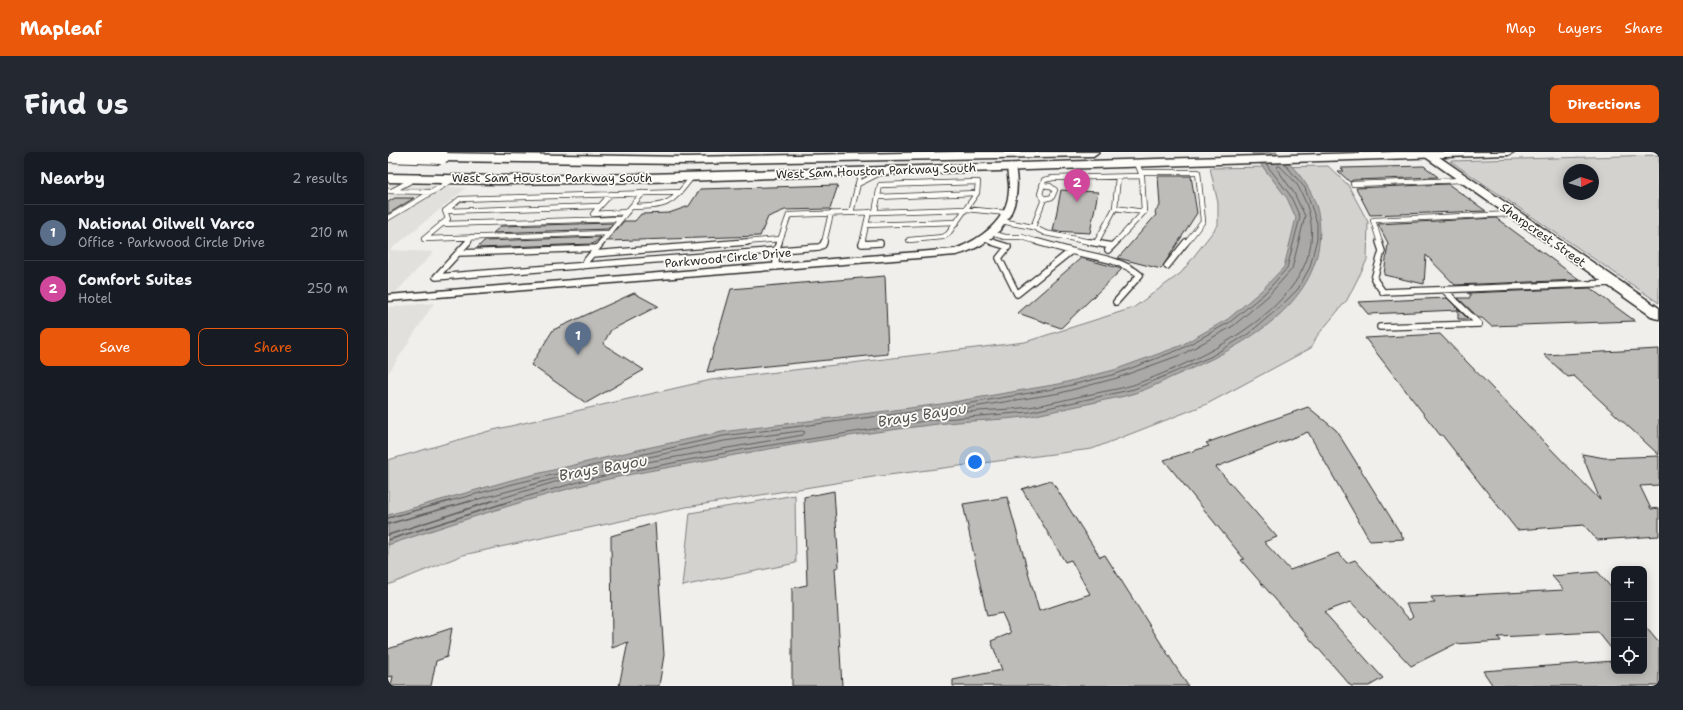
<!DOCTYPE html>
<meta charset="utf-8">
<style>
:root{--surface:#171b24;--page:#242831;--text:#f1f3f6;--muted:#9ea1a6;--line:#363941;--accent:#ea580c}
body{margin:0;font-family:"Shantell Sans",sans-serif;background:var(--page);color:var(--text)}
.controls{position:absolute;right:12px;bottom:12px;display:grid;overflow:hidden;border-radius:8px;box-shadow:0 2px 10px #0003}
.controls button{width:36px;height:36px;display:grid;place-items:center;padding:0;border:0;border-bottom:1px solid var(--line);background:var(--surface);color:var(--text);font:20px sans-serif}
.compass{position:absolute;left:1175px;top:12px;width:36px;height:36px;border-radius:50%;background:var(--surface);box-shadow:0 2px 10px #0003;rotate:86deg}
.you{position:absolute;left:587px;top:310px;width:14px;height:14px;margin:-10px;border:3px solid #fff;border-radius:50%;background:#1a73e8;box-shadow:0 0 0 6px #1a73e833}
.badge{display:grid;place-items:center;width:26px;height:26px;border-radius:50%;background:var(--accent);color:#fff;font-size:13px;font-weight:700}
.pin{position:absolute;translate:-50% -33px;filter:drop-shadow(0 1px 2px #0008)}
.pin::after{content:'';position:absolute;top:21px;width:14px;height:12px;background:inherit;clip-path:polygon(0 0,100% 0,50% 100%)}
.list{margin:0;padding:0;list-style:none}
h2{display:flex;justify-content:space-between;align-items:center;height:52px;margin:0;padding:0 16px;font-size:17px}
h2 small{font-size:13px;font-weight:400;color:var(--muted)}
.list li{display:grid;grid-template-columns:26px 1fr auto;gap:12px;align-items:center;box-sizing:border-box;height:56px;padding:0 16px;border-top:1px solid var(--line)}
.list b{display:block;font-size:15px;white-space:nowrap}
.list p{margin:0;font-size:13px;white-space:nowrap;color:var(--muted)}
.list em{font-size:13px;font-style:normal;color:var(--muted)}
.actions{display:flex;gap:8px;padding:12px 16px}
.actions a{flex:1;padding:9px 0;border:1px solid var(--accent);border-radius:8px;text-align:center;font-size:14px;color:var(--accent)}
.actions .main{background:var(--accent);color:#fff}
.icon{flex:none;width:22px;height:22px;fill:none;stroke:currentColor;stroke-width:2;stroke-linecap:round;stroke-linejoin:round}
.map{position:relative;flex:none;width:1271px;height:534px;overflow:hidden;border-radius:8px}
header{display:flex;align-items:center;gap:24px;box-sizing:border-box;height:56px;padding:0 20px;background:var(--accent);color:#fff}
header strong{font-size:19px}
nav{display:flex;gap:22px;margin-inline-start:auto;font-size:14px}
.intro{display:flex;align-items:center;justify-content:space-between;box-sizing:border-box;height:96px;padding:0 24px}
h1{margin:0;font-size:28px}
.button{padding:10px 18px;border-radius:8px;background:var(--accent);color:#fff;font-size:14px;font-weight:700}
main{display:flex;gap:24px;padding:0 24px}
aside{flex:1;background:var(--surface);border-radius:8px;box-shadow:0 2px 10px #0003}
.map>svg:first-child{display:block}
.built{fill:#e1e0dc}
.green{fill:#d3d2cf;stroke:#7f7e7d;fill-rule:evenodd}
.water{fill:#aaa9a7;stroke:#777775}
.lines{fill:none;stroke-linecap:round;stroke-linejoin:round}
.shore-far1{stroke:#5e5d5d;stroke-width:1}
.shore{stroke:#5e5d5d;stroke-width:1.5}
.building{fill:#bdbcb8;stroke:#2b2b2b}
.service-far1-casing{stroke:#2b2b2b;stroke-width:6}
.service-casing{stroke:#2b2b2b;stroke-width:8}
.minor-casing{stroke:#2b2b2b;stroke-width:3}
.tertiary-casing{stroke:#2b2b2b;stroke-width:3}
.secondary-casing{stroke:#2b2b2b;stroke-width:3}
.motorway-casing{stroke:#2b2b2b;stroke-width:3}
.service-far1{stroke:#fdfcf7;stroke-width:4.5}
.service{stroke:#fdfcf7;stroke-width:5.5}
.minor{fill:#fdfcf7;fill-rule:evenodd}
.tertiary{fill:#fdfcf7;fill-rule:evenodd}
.secondary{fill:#fdfcf7;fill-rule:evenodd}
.motorway{fill:#fdfcf7;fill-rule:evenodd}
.motorway-bridge-casing{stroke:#2b2b2b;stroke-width:16;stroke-linecap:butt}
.motorway-bridge{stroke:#fdfcf7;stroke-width:14}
.labels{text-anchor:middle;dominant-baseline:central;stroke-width:3.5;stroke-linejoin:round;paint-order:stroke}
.far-street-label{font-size:12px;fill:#2b2b2b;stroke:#fdfcf7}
.water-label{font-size:15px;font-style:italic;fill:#575756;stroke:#fdfcf7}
</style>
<header>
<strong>Mapleaf</strong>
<nav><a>Map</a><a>Layers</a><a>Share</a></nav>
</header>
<div class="intro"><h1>Find us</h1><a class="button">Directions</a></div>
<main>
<aside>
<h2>Nearby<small>2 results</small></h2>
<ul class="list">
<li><span class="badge" style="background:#5c6f8a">1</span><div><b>National Oilwell Varco</b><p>Office · Parkwood Circle Drive</p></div><em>210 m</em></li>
<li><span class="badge" style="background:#d1479c">2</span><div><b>Comfort Suites</b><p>Hotel</p></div><em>250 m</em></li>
</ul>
<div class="actions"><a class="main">Save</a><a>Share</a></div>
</aside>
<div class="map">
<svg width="1271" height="534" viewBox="0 0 1271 534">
<rect width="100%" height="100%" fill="#f0efeb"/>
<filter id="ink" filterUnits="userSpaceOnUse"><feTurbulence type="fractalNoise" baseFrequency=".025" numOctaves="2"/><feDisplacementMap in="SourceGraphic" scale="8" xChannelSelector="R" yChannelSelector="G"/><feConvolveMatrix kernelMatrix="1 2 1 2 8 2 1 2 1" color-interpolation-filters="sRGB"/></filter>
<g filter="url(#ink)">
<!-- built -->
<path class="built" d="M0 32 78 36 2 98 46 100 7 141 0 142Z
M46 151 0 222V155Z"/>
<!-- green -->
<path class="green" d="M1271 3V151L1062 9ZM1181 18H1205V42H1181Z
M940 14 960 33 980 70 979 108 959 148 929 184 923 196 819 252 704 297 485 325 298 355 75 403 0 433V308L101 279 323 228 637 190 745 156 793 121 830 73V51L822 16Z
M407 343 408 411 294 434 302 361Z"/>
<!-- water -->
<path class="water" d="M863 0H889C922 29 939 58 929 103 914 166 838 202 784 225 772 231 760 237 747 241 733 246 718 247 704 251 683 255 663 260 643 264 610 269 576 268 542 273 468 282 394 294 320 308 280 316 239 322 199 332 132 349 66 371 0 393V363L127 327 254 297 334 280 553 252 671 232 726 218 792 194 840 167 874 138 896 115 908 66 899 46Z"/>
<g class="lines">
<!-- shore-far1 -->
<path class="shore-far1" d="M892 14C899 22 909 30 913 40 964 139 818 207 745 233 732 237 717 239 704 242 683 246 662 252 641 255 621 258 599 258 578 260L579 256 672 241 729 226 795 202 845 174 880 144 904 117 917 64 906 41 889 17V15Z
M414 279 417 280 415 283 213 318 214 315 336 289Z
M58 350 129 331 335 284 554 256 671 236 728 222 793 197 842 170 877 141 899 116 912 65 902 43 878 12
M80 350 180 323 183 325 101 350
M120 350 201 327 358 297 543 268 641 260 746 237 822 205 860 182 892 155 910 137 922 115 929 86V71L917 36 896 11"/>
<!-- shore -->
<path class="shore" d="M0 366 62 349
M0 372 83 349
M0 383 104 349
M0 388 123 349"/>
</g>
<!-- building -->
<path class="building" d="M1036 14 1050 25 965 28 962 30 950 19H956L953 16Z
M770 24H803L809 61 773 117 730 106 768 63 767 60 772 54Z
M1060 32 1098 59 982 63 968 36Z
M450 33 442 57 397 58 380 65 372 84 219 89 236 69H247L253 62 281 61 301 54 312 37Z
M673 38 710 40 702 81 665 79Z
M7 46H26L0 62V50Z
M1108 66 1192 128 1067 133 1038 103 1036 132 996 123 1000 91 990 72Z
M225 71 220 77 105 81 113 74Z
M213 85 205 92 89 96 96 89Z
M693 106 734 117 673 176 630 161Z
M497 124 500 202 319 220 343 137Z
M1202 136 1247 169 1103 174 1094 166H1091L1070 146H1082V141H1079Z
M246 141 270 154 223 178 215 192 256 218 198 251 143 213 165 178Z
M1059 146 1080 167H1070V158L980 162 970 150Z
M1052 182 1212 348 1194 302 1217 306 1271 304V333L1252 334 1263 357 1271 356V384L1209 388 1196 373 1129 378 1054 283H1052L977 186Z
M1271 197V303L1186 224 1180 225 1156 203Z
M920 255 948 278 1016 387 982 389 920 280 828 315 889 385 876 390 902 418 950 401 959 411 967 408 1021 467 1025 464 1018 452 1047 451 1043 445 1176 438 1164 424 1210 420 1226 439V500L1210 480 1110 485 1113 489 1067 492 1023 514 963 450 936 460 995 526 981 534H963L853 408 856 407 776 308 821 294 818 291Z
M663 328 712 405 717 403 800 534H565V528L614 518 603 489 623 481 614 461 599 464 575 352 619 345 651 459 702 442 683 408 677 410 634 337Z
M446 339 451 415 447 416 454 534H404V436L419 433 416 345Z
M267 371 276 503 271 534H231L240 490 224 496 223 384Z
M1256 473 1271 491V534H1105L1095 519 1226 509V519H1256Z
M64 476 59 505 48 509 43 534H3L5 524 0 525V497Z"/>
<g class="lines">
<defs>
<path id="service-far1" d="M753 20H810L815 69 798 91
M470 32 498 18
M965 32 1076 28
M654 33 662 34 667 38 664 45 656 47
M0 39 44 40
M4 39 26 27
M255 41 243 55C279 54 282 54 304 25
M223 42 205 62 239 60
M490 45 589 41
M727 56 756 60
M57 59 212 54
M487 60 492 33 590 30 589 41 560 82 555 85 521 88
M463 61 473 19
M0 66 66 27
M613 69 645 75 657 81 707 91
M53 72 233 67
M478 73 569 70
M645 75 656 47 652 42 656 28 665 26 754 24
M603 81 617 85H634L654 91
M36 87 60 67 57 59 72 47 292 40
M36 87 222 81
M596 87 607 91
M79 91 84 85
M213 91 243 55
M346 91 392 87
M391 91 401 63 578 57 619 61
M436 91 443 61
M474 91 481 60
M708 91 727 56 730 25
M727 91 756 60 754 24 749 11
M992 91 985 68 1125 62"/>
<path id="service" d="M80 90 48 125 431 95 435 93 436 90
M475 90 474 92 492 91
M604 90 620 95 611 106 629 142 683 99 650 90
M702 90 724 94
M991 90 994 99 986 127 995 140 1225 131
M708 91 709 90
M720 98 728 90
M683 99C706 105 733 107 752 123L728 150
M70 101 209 96
M204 102 359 90
M194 114 214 90
M779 114 798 90
M388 115V99L391 90
M992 175 1091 172 1056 138"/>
<path id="minor" d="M620 13 627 15C636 59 611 92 568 103L0 149V143L567 97C592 88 620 68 621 38 622 30 618 20 620 13Z"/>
<path id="tertiary" d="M1036 0H1044L1271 156V167L1266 166 1036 4 1035 2Z"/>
<path id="secondary" d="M1008 0H1126L1120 3 260 30 110 32 0 30V22L110 24 260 22Z"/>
<path id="motorway" d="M569 0H711L705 4 298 12 53 9 47 5 53 1 298 5Z"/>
</defs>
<!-- service-far1 casing -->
<use href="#service-far1" class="service-far1-casing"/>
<!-- service casing -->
<use href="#service" class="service-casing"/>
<!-- minor casing -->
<use href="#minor" class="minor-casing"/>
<!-- tertiary casing -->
<use href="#tertiary" class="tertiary-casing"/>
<!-- secondary casing -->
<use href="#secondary" class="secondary-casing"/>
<!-- motorway casing -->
<use href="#motorway" class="motorway-casing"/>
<!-- service-far1 -->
<use href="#service-far1" class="service-far1"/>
<!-- service -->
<use href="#service" class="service"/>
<!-- minor -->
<use href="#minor" class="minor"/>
<!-- tertiary -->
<use href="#tertiary" class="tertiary"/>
<!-- secondary -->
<use href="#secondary" class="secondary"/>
<!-- motorway -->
<use href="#motorway" class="motorway"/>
<defs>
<path id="motorway-bridge" d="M0 3 53 5"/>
</defs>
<!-- motorway-bridge casing -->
<use href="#motorway-bridge" class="motorway-bridge-casing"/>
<!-- motorway-bridge -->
<use href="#motorway-bridge" class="motorway-bridge"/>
</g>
</g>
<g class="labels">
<!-- far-street labels -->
<g class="far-street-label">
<text transform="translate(488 19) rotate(-2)">West Sam Houston Parkway South</text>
<text x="164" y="26">West Sam Houston Parkway South</text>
<text transform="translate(1155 83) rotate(35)">Sharpcrest Street</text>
<text transform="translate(340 106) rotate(-5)">Parkwood Circle Drive</text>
</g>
<!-- water labels -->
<g class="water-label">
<text transform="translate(534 263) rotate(-9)">Brays Bayou</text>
<text transform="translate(215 316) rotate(-10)">Brays Bayou</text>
</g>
</g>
</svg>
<div class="controls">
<button>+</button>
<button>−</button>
<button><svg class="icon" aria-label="locate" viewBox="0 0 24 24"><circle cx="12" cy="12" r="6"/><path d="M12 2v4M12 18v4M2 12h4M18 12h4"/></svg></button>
</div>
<svg class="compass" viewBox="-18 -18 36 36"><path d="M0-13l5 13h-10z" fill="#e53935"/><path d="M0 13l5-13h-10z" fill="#9ea1a6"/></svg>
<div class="you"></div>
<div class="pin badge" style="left:190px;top:203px;background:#5c6f8a">1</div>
<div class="pin badge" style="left:689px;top:50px;background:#d1479c">2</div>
</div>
</main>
